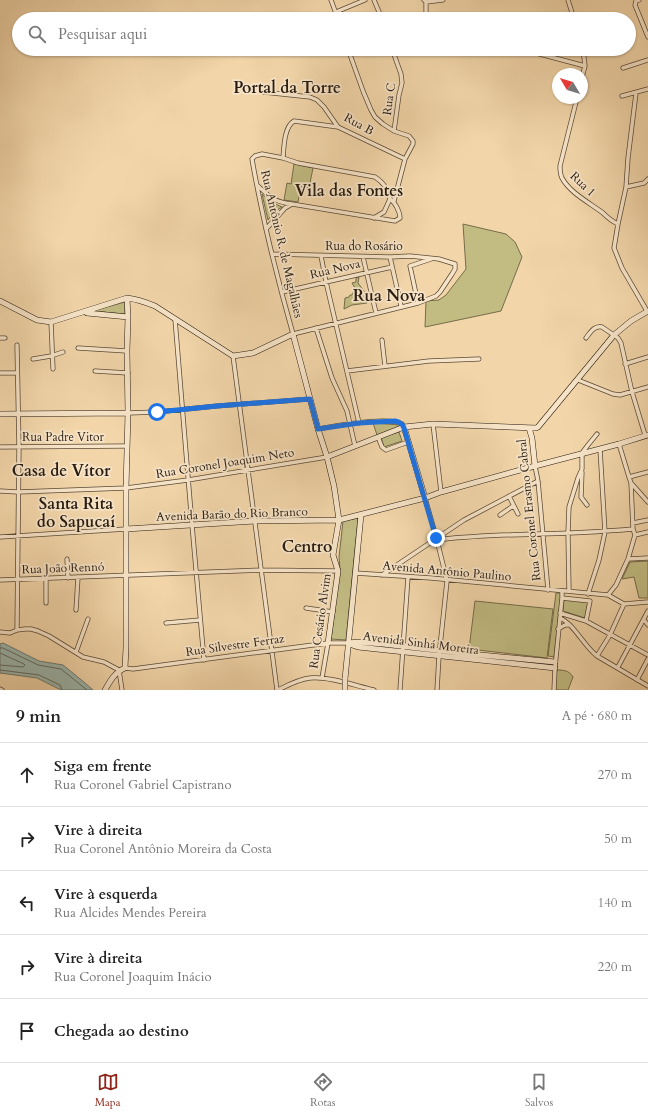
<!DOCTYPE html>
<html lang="pt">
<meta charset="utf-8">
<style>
:root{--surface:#fff;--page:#f2f2f2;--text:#222;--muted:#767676;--line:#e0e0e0;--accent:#8f2418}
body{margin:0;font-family:Cardo,serif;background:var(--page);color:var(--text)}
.compass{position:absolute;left:552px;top:68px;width:36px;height:36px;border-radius:50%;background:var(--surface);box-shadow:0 1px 3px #0004;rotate:308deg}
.stop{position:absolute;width:12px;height:12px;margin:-9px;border:3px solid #1a73e8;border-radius:50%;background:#fff}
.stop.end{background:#1a73e8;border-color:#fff;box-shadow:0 1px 4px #0008}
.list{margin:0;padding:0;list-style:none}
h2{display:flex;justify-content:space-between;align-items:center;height:52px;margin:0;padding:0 16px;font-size:17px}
h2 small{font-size:13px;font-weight:400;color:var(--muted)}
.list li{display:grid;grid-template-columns:26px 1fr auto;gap:12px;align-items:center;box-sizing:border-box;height:64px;padding:0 16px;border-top:1px solid var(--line)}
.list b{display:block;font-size:15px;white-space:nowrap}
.list p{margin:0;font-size:13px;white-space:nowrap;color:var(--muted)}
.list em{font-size:13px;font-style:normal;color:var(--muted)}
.icon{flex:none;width:22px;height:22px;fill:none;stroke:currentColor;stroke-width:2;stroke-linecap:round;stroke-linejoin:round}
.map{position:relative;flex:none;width:648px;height:690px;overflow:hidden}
.search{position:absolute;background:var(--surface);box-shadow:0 1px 3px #0004;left:12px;right:12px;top:12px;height:44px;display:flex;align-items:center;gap:10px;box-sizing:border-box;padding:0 14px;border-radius:22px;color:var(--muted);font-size:15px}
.sheet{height:372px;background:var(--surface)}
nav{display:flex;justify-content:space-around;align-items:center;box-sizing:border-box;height:56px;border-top:1px solid var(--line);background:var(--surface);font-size:11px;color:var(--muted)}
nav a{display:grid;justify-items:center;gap:2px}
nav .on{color:var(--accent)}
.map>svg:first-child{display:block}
.green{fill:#c2bc83;stroke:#756c4a}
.water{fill:#9cb8b0;stroke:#6e7a70}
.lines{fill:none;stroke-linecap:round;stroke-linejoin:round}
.shore{stroke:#626a60;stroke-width:1}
.street-casing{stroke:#5a4a36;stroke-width:5}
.secondary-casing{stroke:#281c10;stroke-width:6}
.street{stroke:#f7e4c8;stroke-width:3.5}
.secondary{stroke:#f7e4c8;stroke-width:5}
.secondary-bridge-casing{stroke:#281c10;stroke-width:6;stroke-linecap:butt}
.secondary-bridge{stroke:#f7e4c8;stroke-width:5}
.route{stroke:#1a73e8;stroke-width:5}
.labels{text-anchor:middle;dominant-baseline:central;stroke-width:3.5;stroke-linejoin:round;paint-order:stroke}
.street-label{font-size:12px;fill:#281c10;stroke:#f7e4c8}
.district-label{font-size:16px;font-weight:bold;fill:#281c10;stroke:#f7e4c8}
</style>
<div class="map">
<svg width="648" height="690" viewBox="0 0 648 690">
<rect width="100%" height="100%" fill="#f2d6aa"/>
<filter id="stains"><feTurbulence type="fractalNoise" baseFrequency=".005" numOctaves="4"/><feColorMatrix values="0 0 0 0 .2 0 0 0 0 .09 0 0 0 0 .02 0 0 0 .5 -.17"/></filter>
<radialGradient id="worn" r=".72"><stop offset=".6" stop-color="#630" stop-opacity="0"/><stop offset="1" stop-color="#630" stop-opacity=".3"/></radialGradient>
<!-- green -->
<path class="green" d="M294 164 313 168 309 188 301 186 298 202 284 200 287 183 291 184Z
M262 194 271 202 282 207 274 212 268 220Z
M463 224 506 234 515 242 522 257 501 311 425 327 426 301 439 300 446 295 466 269Z
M359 277 358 283 366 294 367 303 352 305 344 309 345 298 349 297 350 295H352L355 288 352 283 356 282V278Z
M125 302V314L92 311Z
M373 423 400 425V426L377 435Z
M399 432 402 441 384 447 381 437Z
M358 518 346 640 331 639 340 569 339 557 343 521Z
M648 561V598H639L634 577 622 579 630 562Z
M556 593H561L554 657 548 656Z
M564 599 588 602 585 618 563 611Z
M475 601 553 609 547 658 469 649Z
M556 670C563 670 569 670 573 677L568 690H555Z"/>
<!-- water -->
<path class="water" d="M3 643 39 661 63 665 85 683 93 690H61L37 678 0 673V644Z"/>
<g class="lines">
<!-- shore -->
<path class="shore" d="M0 648H3L38 665 61 669 87 690
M0 653 24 664 25 665 23 667 0 665
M0 670 39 675 60 685 61 687 62 690"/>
<defs>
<path id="street" d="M331 0 338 19
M374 0 382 19
M424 0 426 2V19
M568 0 574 19
M639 0 636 1 635 5 648 37
M426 2 443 0
M336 12 365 0
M348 49 363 91 371 110 375 117 383 124 394 131 409 136 413 141V144L405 159 394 201
M392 49 401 74 402 83 399 95 394 131
M521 49 585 66
M623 68 648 60
M582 77 585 66 583 49
M263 92 310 97 317 100 324 107 338 127 405 159
M636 93 628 158 626 187 618 224 614 248 622 268 647 311
M622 96 648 89
M577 98 560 166C560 170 560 174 562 178 570 193 590 203 603 213 608 218 611 221 618 224
M283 158C284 147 284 127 294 121L338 127
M257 185C270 197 274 202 292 204
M626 187 644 183 648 179
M374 218 384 212 390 199
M266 229 285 208 292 204 395 221 400 218C400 212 395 202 390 199 387 188 384 183 375 177L298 163 283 158 262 154 255 156 252 159C256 183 261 206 266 229 274 264 283 299 293 334L418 303 436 296 440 292 452 274 455 269V264L439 259 410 256 390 257 272 254
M321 256 326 282 359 423
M363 257 376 313
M390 257 401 306
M282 292 392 267
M418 303 410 266 431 259
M175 319 192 525 204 660
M51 322 53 369
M316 328 332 378 347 411 355 446
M0 338H5
M586 338C590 333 594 325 602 327L618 338 621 343 632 392 645 435
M382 340 385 366
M78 348 127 351
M233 356 277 690
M33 359 51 356 63 352
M625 364 648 357
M95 371 128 373
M347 371 429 361 479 359
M0 373H17
M578 380 613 394 620 395 648 387
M128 413 157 412 217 406 310 399
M433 424 441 492
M318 429C334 426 389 416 402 424L404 427
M378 437 382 447 386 450 408 442
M619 444 629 477 631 483 648 502
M0 447 127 446
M535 466 538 481 548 590
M582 472 581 497 587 505
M629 477 648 472
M0 491 18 492 126 488 188 480 327 457
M509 496 518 514
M425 498 437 540 447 581 439 656 437 690
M500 515 513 506
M633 523 648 520
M635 535 648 532
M0 537 126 529
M437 540C459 537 482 536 504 535 547 534 590 533 633 529
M67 559 68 578
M628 559 648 558
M355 573 431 578 608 595 624 604 648 602
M382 575 464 520 538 481
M46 579V603
M0 580 262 570 338 571
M569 591 568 533 569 507 578 478 582 469V453L588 445 597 434
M588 594 599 560 605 532 600 449
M608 595 616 585 628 559 635 535 633 529 631 483
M562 598 590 601 586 621
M306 608 333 612
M76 610 78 577
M560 613 586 621 648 655
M560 618C574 624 584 646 597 656L648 686
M644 620 648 625
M166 623 200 620
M558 629 565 625H570
M17 630 19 447 17 345
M0 632 10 633 17 630 25 629H31L38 631 49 636 83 657 104 662 119 670 122 690
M76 652 88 619
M597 656 610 635 624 604
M618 667 648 611
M125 668 133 669 328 643H349
M322 678 328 643
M637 680 648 659
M0 689 2 690
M278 690C288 685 299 679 310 678 328 676 356 686 374 690
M400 690 408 577
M554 690 555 668 562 598V591"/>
<path id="secondary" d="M0 301 37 320 51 322 127 298C137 299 145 302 155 306L233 356 253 353 293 334 318 429 327 457 334 486 339 520 333 555 338 571 328 643
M87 313 128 317
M0 414 128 413
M404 427 425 498
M529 428 532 438 535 466
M327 457 404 427 433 424 536 428 538 427 614 335 631 321 648 311
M126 529 255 521 339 520 425 498 441 492 535 466 619 444 648 435
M349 643 358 642 383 644 470 654 555 662
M349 644 358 647 555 668
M345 679 361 515
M105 690C110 681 115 672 125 668L126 648V488L128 413 127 351 128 317 127 298"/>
</defs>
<!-- street casing -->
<use href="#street" class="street-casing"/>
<!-- secondary casing -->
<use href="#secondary" class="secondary-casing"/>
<!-- street -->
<use href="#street" class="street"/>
<!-- secondary -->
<use href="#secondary" class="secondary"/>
<defs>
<path id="secondary-bridge" d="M345 690V679"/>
</defs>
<!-- secondary-bridge casing -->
<use href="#secondary-bridge" class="secondary-bridge-casing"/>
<!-- secondary-bridge -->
<use href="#secondary-bridge" class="secondary-bridge"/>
</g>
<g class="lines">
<!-- route -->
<path class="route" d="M157 412 217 406 310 399 318 429 359 423 395 421C399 422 402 423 404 428L436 538"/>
</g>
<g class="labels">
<!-- street labels -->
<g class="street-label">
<text transform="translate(389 99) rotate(-82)">Rua C</text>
<text transform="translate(359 124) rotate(29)">Rua B</text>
<text transform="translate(583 184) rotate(44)">Rua 1</text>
<text transform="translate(282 244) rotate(77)">Rua Antônio R. de Magalhães</text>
<text x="364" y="246">Rua do Rosário</text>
<text transform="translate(335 269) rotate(-13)">Rua Nova</text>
<text x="63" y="437">Rua Padre Vitor</text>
<text transform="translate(225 463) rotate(-9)">Rua Coronel Joaquim Neto</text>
<text transform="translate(529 510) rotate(-96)">Rua Coronel Erasmo Cabral</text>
<text transform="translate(232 514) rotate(-2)">Avenida Barão do Rio Branco</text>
<text transform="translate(63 568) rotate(-2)">Rua João Rennó</text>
<text transform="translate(447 571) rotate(5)">Avenida Antônio Paulino</text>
<text transform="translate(320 621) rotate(-82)">Rua Cesário Alvim</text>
<text transform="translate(421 643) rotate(7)">Avenida Sinhá Moreira</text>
<text transform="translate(235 645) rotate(-8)">Rua Silvestre Ferraz</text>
</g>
<!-- district labels -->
<g class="district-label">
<text x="287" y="88">Portal da Torre</text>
<text x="349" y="191">Vila das Fontes</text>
<text x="389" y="296">Rua Nova</text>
<text x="61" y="471">Casa de Vítor</text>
<text x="76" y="504">Santa Rita<tspan x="76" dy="18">do Sapucaí</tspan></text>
<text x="307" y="547">Centro</text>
</g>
</g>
<rect width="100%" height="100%" filter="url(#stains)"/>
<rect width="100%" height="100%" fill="url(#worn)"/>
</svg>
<svg class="compass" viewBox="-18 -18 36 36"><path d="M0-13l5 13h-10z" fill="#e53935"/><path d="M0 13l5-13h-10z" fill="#767676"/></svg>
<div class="stop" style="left:157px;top:412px"></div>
<div class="stop end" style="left:436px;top:538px"></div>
<div class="search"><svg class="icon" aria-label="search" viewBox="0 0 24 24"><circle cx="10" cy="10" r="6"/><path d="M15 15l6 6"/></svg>Pesquisar aqui</div>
</div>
<section class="sheet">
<h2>9 min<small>A pé · 680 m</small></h2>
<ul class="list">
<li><svg class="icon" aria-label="ahead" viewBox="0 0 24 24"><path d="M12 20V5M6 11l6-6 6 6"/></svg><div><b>Siga em frente</b><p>Rua Coronel Gabriel Capistrano</p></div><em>270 m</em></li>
<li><svg class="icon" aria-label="right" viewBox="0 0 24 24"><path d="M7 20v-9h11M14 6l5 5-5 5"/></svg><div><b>Vire à direita</b><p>Rua Coronel Antônio Moreira da Costa</p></div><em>50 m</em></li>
<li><svg class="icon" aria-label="left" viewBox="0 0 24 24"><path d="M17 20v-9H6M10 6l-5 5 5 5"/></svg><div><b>Vire à esquerda</b><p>Rua Alcides Mendes Pereira</p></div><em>140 m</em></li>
<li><svg class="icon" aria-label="right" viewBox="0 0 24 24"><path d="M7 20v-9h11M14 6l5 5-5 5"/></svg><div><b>Vire à direita</b><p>Rua Coronel Joaquim Inácio</p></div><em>220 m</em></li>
<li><svg class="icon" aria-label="arrive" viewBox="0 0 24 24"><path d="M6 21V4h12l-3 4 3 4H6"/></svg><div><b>Chegada ao destino</b></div></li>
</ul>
</section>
<nav>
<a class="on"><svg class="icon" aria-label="map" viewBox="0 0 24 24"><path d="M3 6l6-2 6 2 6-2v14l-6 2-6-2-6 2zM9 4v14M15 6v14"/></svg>Mapa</a>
<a><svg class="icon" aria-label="directions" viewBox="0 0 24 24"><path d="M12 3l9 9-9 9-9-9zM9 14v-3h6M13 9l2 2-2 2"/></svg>Rotas</a>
<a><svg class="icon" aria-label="saved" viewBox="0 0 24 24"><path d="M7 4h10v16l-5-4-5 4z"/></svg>Salvos</a>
</nav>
